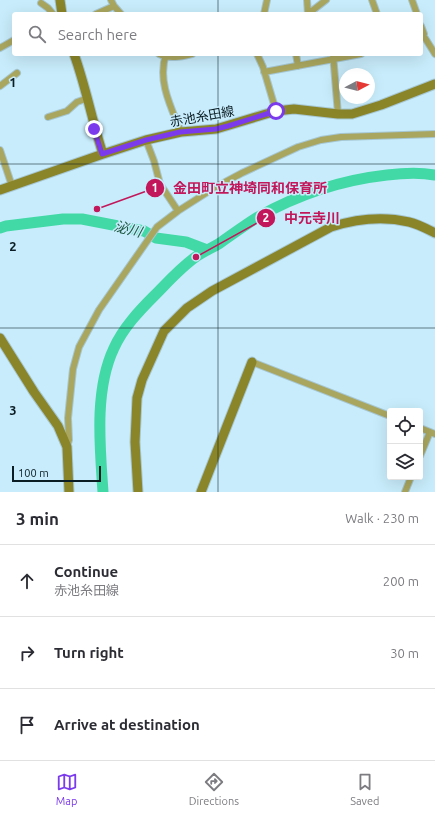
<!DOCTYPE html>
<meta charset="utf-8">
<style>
:root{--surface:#fff;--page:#f2f2f3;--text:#2b2b33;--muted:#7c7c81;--line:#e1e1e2;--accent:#7c3aed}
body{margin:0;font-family:Ubuntu,"Noto Sans JP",sans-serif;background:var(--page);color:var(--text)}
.controls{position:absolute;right:12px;bottom:12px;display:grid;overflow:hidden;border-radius:4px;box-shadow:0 4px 16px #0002}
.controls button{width:36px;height:36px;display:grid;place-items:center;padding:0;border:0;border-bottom:1px solid var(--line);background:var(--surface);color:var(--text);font:20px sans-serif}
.compass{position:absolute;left:339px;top:68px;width:36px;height:36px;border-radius:50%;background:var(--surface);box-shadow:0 4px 16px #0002;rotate:83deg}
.scale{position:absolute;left:12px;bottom:10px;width:89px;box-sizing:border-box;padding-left:4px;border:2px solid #0b1d24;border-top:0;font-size:11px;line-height:14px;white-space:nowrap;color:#0b1d24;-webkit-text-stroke:3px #c8ecfb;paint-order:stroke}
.stop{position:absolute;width:12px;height:12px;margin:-9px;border:3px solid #7c3aed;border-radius:50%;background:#fff}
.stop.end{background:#7c3aed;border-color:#fff;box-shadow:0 1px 4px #0008}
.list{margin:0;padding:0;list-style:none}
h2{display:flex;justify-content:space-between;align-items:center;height:52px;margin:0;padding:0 16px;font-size:17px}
h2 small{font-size:13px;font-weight:400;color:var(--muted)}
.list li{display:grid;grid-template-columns:26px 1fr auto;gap:12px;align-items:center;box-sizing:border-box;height:72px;padding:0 16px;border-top:1px solid var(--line)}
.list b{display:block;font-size:15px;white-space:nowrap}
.list p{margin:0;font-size:13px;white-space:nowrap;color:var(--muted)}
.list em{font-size:13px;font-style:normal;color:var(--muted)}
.icon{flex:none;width:22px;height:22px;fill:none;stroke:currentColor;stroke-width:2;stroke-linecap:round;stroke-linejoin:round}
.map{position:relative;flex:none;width:435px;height:492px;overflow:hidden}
.search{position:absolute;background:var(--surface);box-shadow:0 4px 16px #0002;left:12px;right:12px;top:12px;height:44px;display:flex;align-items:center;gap:10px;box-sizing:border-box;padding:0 14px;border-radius:4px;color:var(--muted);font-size:15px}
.sheet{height:268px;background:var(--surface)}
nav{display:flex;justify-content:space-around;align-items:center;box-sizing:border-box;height:56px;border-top:1px solid var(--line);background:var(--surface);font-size:11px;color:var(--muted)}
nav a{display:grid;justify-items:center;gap:2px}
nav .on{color:var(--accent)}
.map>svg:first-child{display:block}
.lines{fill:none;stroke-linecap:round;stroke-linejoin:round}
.river{stroke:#42d9a6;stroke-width:11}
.street-casing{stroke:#a6c7d4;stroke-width:8}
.secondary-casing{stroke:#a6c7d4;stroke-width:11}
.street{stroke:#a9a65f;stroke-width:6}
.secondary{stroke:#8a8529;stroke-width:9}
.route{stroke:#7c3aed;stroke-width:5}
.grid{fill:none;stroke:#0b1d24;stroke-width:1;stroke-opacity:0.55}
.labels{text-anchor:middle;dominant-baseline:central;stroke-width:3;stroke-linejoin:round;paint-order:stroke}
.street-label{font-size:13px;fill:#0b1d24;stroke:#c8ecfb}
.water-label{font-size:14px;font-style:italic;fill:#215b46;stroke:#c8ecfb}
.grid-label{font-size:13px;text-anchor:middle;font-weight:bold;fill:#0b1d24;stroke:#c8ecfb;stroke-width:3;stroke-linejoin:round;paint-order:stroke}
.leader{fill:none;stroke:#c2185b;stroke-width:1.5}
.callout-dot{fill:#c2185b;stroke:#c8ecfb;stroke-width:1.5}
.mark-label{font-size:12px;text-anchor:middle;font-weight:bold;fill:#fff}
.callout-label{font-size:14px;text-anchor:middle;font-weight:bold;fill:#c2185b;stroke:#c8ecfb;stroke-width:3;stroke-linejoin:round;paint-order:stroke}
</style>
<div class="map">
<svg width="435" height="492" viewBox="0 0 435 492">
<rect width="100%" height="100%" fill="#c8ecfb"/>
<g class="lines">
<!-- river -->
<path class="river" d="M0 228 6 226 63 219H82L144 231 156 238 186 242 207 250
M103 492C100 447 94 390 114 348 123 328 139 311 154 296 168 282 181 267 197 256 204 251 212 248 220 243 233 234 245 225 258 217 297 195 342 180 387 175 403 173 419 172 435 175"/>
<defs>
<path id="street" d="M111 0 114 6 121 14
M307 0 308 14
M372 0 377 14
M412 0 417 14
M41 3 48 8 53 14
M96 14 114 6
M264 14 267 0
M308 14 326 0
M421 26 424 34 421 38
M422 37 425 38 435 54
M0 48 14 40
M159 54C170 59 180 57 192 54
M166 54C157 81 171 107 181 132
M257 54 263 67 276 111
M296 54 298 66
M333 54 338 114
M264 72 361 54
M0 86 17 73
M48 117 67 111 77 102 88 98
M146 140 154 161 160 184 178 211
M0 150 12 186
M252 362 390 416
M420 428 435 434
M67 447 69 440 68 418 73 369 79 347 99 310 157 227 178 211 214 188 242 173 298 147 321 140 341 137 435 134
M420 456 430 432
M405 492 411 477"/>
<path id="secondary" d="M60 0 62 14
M74 54C86 87 92 121 103 154
M0 190 103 154 146 140 181 132 216 129 276 111 294 109 338 114H352L381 105 435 84
M0 338 34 392 58 426 67 447 69 492
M138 492 135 442 137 398 142 380 164 331 187 308 212 291 331 227C356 219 383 216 409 222 418 224 427 229 435 233
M201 492 252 362"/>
</defs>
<!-- street casing -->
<use href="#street" class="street-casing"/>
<!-- secondary casing -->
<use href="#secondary" class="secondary-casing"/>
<!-- street -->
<use href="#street" class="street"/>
<!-- secondary -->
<use href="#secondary" class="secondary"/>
</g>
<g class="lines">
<!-- route -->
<path class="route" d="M94 129 102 154 146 140 180 132 216 129 228 126 276 111"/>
</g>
<!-- grid -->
<path class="grid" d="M218 0V14M218 54V492M0 164H435M0 328H435"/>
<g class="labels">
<!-- street labels -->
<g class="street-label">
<text transform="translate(202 116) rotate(-10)">赤池糸田線</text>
</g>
<!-- water labels -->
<g class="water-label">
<text transform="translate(128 229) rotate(14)">泌川</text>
</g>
</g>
<g class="grid-label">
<text x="13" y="87">1</text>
<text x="13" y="251">2</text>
<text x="13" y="415">3</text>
</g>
<!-- callouts -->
<path class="leader" d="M97 209L155 188M196 257L266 218"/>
<g class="callout-dot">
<circle cx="97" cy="209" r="4"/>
<circle cx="196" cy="257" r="4"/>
<circle cx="155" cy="188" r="10"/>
<circle cx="266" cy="218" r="10"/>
</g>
<g class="mark-label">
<text x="155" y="192">1</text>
<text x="266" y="222">2</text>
</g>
<g class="callout-label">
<text x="250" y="193">金田町立神埼同和保育所</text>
<text x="312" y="223">中元寺川</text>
</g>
</svg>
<div class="controls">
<button><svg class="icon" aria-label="locate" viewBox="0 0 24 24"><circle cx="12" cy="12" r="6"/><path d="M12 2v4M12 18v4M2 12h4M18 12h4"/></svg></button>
<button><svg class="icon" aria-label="layers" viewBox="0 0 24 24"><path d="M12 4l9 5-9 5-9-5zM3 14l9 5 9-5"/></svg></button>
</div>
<svg class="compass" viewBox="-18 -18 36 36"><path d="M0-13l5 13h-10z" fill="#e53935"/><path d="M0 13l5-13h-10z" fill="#7c7c81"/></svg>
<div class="scale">100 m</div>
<div class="stop" style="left:276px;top:111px"></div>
<div class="stop end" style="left:94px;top:129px"></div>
<div class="search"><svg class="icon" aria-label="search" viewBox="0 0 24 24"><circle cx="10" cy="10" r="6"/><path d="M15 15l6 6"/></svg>Search here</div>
</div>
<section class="sheet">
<h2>3 min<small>Walk · 230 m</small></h2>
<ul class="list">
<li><svg class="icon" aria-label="ahead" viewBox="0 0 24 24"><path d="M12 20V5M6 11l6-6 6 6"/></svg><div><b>Continue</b><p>赤池糸田線</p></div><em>200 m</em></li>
<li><svg class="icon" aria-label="right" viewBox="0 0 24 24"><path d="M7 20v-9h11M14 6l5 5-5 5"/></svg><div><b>Turn right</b></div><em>30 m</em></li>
<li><svg class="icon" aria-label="arrive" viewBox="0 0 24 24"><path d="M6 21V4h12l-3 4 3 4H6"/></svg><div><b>Arrive at destination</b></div></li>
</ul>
</section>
<nav>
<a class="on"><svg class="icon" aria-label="map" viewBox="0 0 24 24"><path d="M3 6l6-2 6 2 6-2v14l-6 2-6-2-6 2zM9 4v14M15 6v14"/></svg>Map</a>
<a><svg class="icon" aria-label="directions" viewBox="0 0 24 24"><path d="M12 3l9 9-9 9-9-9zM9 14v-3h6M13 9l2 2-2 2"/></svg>Directions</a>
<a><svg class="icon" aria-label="saved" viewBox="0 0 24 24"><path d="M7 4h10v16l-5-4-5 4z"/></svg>Saved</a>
</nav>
